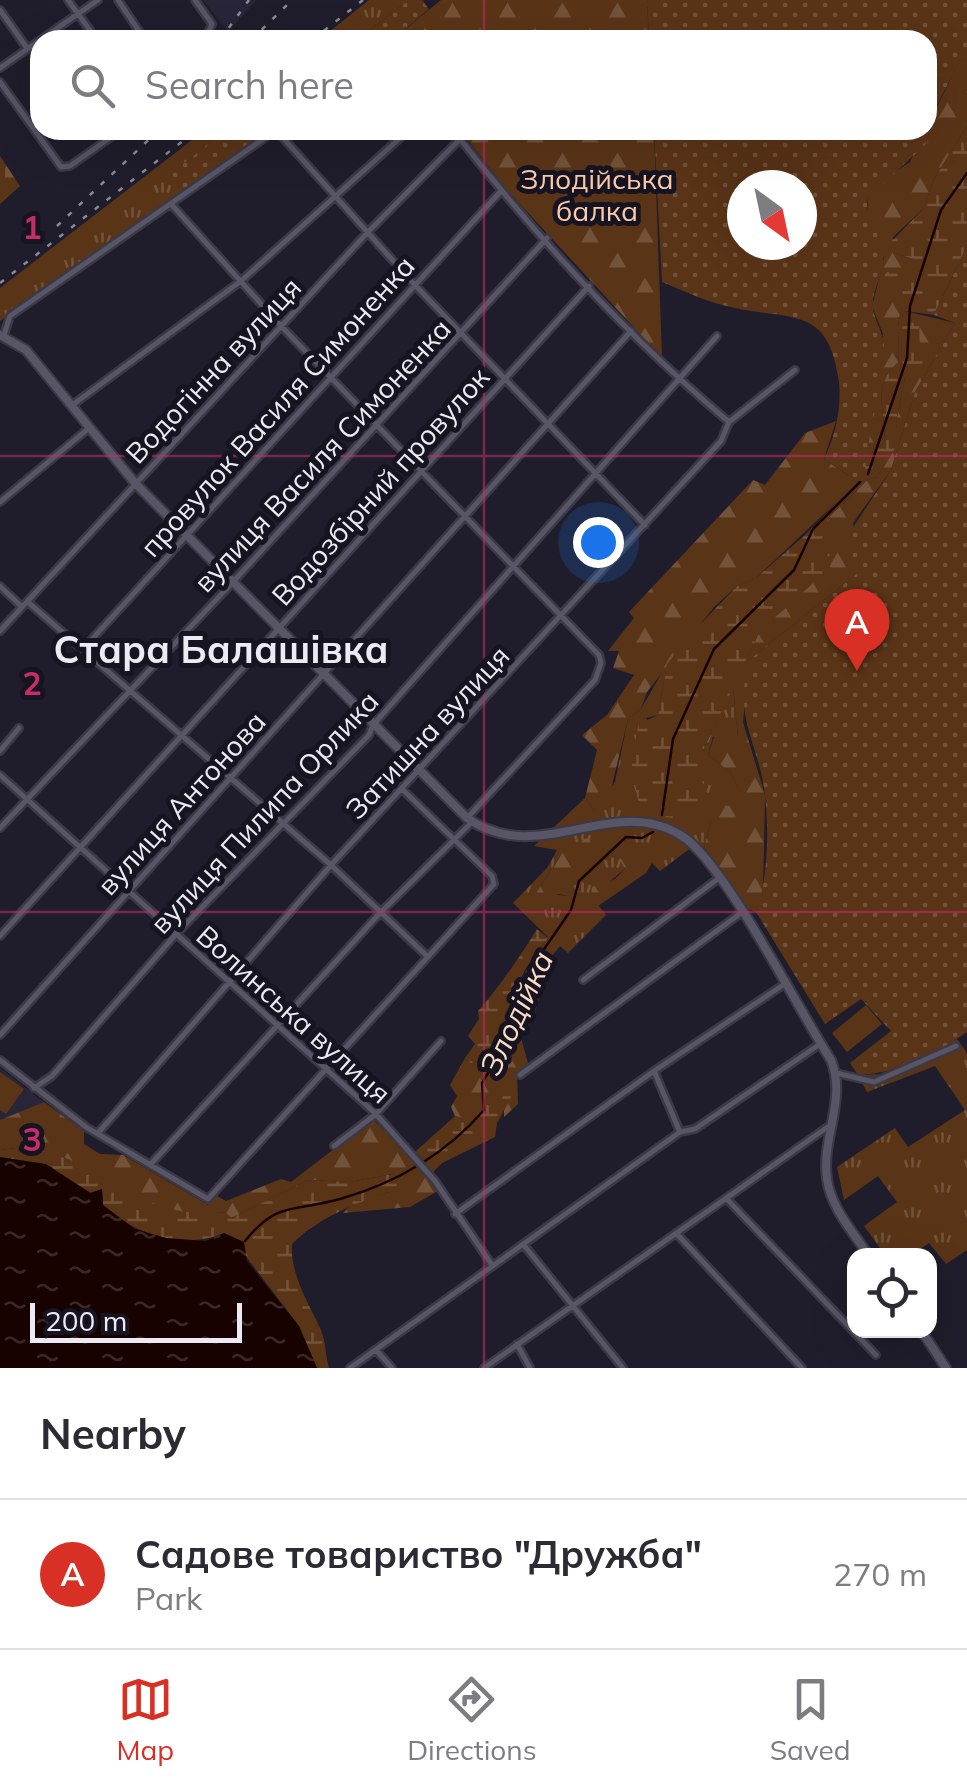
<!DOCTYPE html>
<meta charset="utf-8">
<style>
:root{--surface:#fff;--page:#f7f7f7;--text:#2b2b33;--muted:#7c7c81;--line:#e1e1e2;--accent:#d93025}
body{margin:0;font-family:Mulish,sans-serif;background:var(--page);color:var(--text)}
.controls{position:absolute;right:30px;bottom:30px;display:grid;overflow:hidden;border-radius:20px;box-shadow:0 10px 40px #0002}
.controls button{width:90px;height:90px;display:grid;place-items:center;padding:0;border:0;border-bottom:2px solid var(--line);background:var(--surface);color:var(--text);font:50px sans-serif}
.compass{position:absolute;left:727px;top:170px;width:90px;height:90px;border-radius:50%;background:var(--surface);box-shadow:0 10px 40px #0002;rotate:147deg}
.scale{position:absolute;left:30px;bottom:25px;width:212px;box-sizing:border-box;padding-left:10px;border:5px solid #ecebf5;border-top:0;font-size:28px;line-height:35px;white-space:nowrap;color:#ecebf5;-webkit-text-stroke:8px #161421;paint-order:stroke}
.you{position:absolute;left:598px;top:542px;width:35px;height:35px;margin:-25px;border:8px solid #fff;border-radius:50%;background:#1a73e8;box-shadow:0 0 0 15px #1a73e833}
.badge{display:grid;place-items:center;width:65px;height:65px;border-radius:50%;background:var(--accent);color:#fff;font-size:32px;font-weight:700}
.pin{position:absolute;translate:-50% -82px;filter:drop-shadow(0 2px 5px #0008)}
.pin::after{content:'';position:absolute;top:52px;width:35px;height:30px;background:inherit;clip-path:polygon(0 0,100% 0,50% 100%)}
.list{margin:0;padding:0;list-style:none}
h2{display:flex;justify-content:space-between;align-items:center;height:130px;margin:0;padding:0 40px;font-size:42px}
h2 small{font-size:32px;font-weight:400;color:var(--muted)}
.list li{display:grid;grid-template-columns:65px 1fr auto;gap:30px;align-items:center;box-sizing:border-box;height:150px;padding:0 40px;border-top:2px solid var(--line)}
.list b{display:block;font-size:38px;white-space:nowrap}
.list p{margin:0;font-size:32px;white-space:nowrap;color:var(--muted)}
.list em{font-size:32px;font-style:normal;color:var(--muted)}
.icon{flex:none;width:55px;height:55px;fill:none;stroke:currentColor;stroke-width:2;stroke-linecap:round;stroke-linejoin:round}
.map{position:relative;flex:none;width:967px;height:1368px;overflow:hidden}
.search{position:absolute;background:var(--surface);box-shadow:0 10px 40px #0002;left:30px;right:30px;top:30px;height:110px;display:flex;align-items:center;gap:25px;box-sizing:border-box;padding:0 35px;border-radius:30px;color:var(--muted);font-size:38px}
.sheet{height:280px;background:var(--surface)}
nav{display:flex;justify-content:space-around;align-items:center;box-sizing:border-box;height:140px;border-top:2px solid var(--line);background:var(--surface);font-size:28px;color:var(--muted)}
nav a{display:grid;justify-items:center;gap:5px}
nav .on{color:var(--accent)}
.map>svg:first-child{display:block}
.built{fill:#292539}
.grass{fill:url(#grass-tufts);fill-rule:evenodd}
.forest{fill:url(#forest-firs)}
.wetland{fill:url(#wetland-marsh)}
.cemetery{fill:url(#cemetery-stones)}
.park{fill:url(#park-dots);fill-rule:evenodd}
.pitch{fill:#5a3417}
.water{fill:url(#water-ripples)}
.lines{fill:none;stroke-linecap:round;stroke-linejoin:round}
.stream{stroke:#180200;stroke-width:2.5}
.minor-casing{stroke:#3b3945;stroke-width:10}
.tertiary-casing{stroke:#3b3945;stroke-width:12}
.minor{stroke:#575566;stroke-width:5}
.tertiary{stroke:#575566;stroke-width:8}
.rail{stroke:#8b8995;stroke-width:2.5;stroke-dasharray:5 10;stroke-linecap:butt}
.grid{fill:none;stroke:#c62d6a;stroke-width:2.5;stroke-opacity:0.55}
.labels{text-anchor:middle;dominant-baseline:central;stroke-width:10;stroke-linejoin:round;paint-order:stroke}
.park-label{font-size:28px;fill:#facaa9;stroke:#161421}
.street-label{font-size:28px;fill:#ecebf5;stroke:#161421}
.water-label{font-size:30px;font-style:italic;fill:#fddcc6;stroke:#161421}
.district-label{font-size:38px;font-weight:bold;fill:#ecebf5;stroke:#161421}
.grid-label{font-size:32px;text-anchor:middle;font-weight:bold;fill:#c62d6a;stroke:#161421;stroke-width:10;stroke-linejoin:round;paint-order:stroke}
</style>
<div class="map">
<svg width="967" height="1368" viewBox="0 0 967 1368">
<defs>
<pattern id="grass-tufts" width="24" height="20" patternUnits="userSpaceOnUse" patternTransform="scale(2.5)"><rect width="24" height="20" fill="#5a3417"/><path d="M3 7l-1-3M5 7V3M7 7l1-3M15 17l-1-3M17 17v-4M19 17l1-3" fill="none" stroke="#725239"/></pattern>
<pattern id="forest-firs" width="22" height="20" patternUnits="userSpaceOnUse" patternTransform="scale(2.5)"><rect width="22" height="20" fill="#5a3417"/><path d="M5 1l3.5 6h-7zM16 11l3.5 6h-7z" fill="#725239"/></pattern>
<pattern id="wetland-marsh" width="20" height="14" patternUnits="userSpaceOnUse" patternTransform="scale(2.5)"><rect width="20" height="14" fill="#5a3417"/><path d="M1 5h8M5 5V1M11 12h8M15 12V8" fill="none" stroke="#725239"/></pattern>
<pattern id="cemetery-stones" width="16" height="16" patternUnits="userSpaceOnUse" patternTransform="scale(2.5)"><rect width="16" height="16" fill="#5a3417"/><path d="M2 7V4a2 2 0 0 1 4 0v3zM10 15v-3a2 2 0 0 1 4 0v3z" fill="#725239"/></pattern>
<pattern id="park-dots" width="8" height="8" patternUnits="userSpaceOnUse" patternTransform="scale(2.5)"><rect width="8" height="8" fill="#5a3417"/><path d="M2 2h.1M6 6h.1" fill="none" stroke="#725239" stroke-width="1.8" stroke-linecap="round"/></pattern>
<pattern id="water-ripples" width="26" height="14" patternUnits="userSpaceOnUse" patternTransform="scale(2.5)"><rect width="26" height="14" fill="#180200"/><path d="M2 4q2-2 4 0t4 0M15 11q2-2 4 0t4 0" fill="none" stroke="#3a2726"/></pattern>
</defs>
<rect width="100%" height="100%" fill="#1f1d2b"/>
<!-- built -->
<path class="built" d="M203 0H257L228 32Z
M0 1068 44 1102 0 1120Z"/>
<!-- grass -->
<path class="grass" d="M369 0H409L366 33 359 27 342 40H319Z
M205 130H225L172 174 184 191 0 321V288Z
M667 664 658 715 646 718 704 793V748L733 686 738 738 713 737 708 755 730 772 749 806 711 822 704 847 688 850 660 871 652 863 620 860 625 869 591 896 606 915 568 953 560 946 537 975 532 962 548 937 513 903 548 867 557 850 534 846 585 798 595 811 615 782 628 719 641 709ZM566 847 569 896 536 893Z
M957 1039 967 1053V1250L946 1264 929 1243 911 1255H885L864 1226 897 1202 878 1176 844 1200 837 1167 895 1128 908 1147 965 1110 935 1066 867 1092 858 1075 888 1074Z"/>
<!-- forest -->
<path class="forest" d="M441 0H647L649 40H392Z
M961 58 967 60V126L934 179 923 209 893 237 895 253 913 259V267L885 285 902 309C894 328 901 342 898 363 870 385 887 412 884 443L865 459 883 334 872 306 884 258 868 215V198L883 180 910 162Z
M460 130H654L662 358 508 191Z
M905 311 955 323 915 392 891 470 853 523 859 572 749 660 743 722 765 795 763 894 756 912 747 909 704 847 711 822 723 806 748 805 730 772 708 755 717 728 723 726 738 737 733 686 760 631 828 518 867 480 877 477 898 442 896 422 905 377 920 350 902 317Z
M836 421 824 459 858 482 756 578 736 587 714 607 647 692 641 709 628 719 607 806 595 811 585 798 597 750 582 735 607 715 634 675 613 668 619 651H608L634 618 629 612 753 480 765 485 805 433Z
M587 838 591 842 577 850 592 859 574 873 575 883 569 896 558 894 548 902 536 893 566 847Z
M633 852 652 863 646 873 598 906 591 896 592 887 615 879 625 869 619 859Z
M532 962 545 980 536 1009 519 1031 528 1063 517 1074 518 1104 504 1117V1107L487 1096 470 1121 455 1116 451 1107 457 1096 450 1085 465 1058 472 1064C531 1028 500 1007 532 962Z
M44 1102 84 1131V1144L100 1154 123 1155 208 1205 217 1196 226 1201 281 1179 291 1182 373 1119 408 1155 416 1151 443 1188 410 1207 343 1213 354 1202 394 1191 393 1174 349 1182 308 1180 231 1218 225 1212 192 1216 164 1210 24 1147 0 1150V1120Z"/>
<!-- wetland -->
<path class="wetland" d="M967 126V246L934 315 906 311 902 316 909 323 919 322 920 350 928 356 918 379 905 377 896 422 899 442 877 477 867 480 828 518 830 568 760 631 704 748V793L693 824 662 815 638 800 631 759 639 724 658 715 667 664 688 637 736 587 756 578 805 535 864 474 865 459 884 443C887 412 870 385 898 363 901 342 894 328 902 309L884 285 885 273 913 266V259L895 253 888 245 923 209 934 179Z
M537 929 548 938C539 950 527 964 521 978 502 1028 523 1031 472 1064L465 1058 475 1044 468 1036 479 1019 478 1011C498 989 521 955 537 929Z
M509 1087 511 1098 497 1123 495 1137 442 1163 433 1172 416 1151 455 1116 470 1120 487 1096Z
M24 1147C104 1157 138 1223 225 1212L231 1218 308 1180 349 1182 393 1174 398 1182 394 1191C361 1200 316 1219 292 1244 290 1274 308 1302 320 1328 326 1340 325 1355 329 1368H317L299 1326 235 1242 224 1233C184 1250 134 1235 103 1205L102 1190 91 1193 61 1174 0 1157V1150Z"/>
<!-- cemetery -->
<path class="cemetery" d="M0 156 20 186 0 204Z"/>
<!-- park -->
<path class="park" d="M409 0H422L429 9 392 40H342L359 26 366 33Z
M647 0H967V60L961 59 933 113 927 143 868 198C864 218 879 231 883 249 887 270 870 291 873 309 876 325 886 336 884 354 881 395 867 436 865 474L858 482 824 459C836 435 843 402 838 376 827 306 789 320 735 308 709 303 686 292 662 282L654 130H927V40H649ZM802 185V245H742V185Z
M225 130H270L184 191 171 174Z
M967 246V1032C932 1056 900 1073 858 1075L850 1063 891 1031 861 999 825 1024 756 912C768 880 769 831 765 796 759 741 733 722 749 660L859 572 846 538 891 470 915 392 955 323 934 315Z"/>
<!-- pitch -->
<path class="pitch" d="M866 1005 882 1024 847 1052 832 1033Z
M0 1072 24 1089 6 1114 0 1110Z"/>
<!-- water -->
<path class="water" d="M0 1157 46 1164 90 1193 102 1189 103 1205 135 1229 166 1238 206 1241 224 1233 244 1242 247 1261 299 1326 317 1368H0Z"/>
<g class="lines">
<!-- stream -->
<path class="stream" d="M868 474 907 358 910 306 941 210 967 173
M662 815 673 739 714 649 794 570 813 529 860 482
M245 1241C278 1200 295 1212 340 1199 396 1183 445 1155 484 1110L482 1083 514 1030 531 968 571 910 579 881 626 837 642 838 653 832"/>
<defs>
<path id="minor" d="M68 0 97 40
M118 0 145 40
M195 0 212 24 205 40
M0 10 27 48
M0 68 98 0
M0 82 61 167 70 166 121 130
M276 130 413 283 645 525
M453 130C534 234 628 337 729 422
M172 205 281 326 599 655 601 663 595 680 467 818
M4 335 10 316 276 130
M71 406 241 281 409 130
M0 502 89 428
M0 586 21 606
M29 603 331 865 427 956
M0 631 367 233 460 139
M83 649 501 191
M0 751 19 728
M0 775 376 1114 435 1181 492 1265
M0 828 232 583 547 238
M0 936 589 286
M583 980 719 878
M0 1035 631 331
M0 1060 86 1127 208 1199 494 884 492 876 402 789
M836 1073 874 1082 956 1046
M520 1075 741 913
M34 1088 52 1076 176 934 369 735 373 725 717 336
M99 1132 331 865 721 441 729 422 795 370
M680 1132 695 1129 820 1044
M334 1146 376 1114 441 1041
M150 1165 380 913 472 822
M726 1198 876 1355
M455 1214 654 1071
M676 1233 802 1368
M523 1244 623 1368
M517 1344 530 1368
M376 1350 392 1368
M350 1368 680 1132 654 1071 783 985
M484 1368 829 1126"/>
<path id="tertiary" d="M0 335 26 350 135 483 467 818C540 869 612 792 682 836 724 862 799 1011 831 1060 847 1100 821 1138 827 1179 831 1208 853 1232 869 1256
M921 1330 946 1368"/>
</defs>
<!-- minor casing -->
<use href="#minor" class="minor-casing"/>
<!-- tertiary casing -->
<use href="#tertiary" class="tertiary-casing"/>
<!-- minor -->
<use href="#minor" class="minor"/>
<!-- tertiary -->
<use href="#tertiary" class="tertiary"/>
<!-- rail -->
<path class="rail" d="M220 40 249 0
M251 40 292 0
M312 40 363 0
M57 226 159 130
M0 283 197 130"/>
</g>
<!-- grid -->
<path class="grid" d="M484 0V40M484 130V1368M0 456H967M0 912H967"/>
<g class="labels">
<!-- park labels -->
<g class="park-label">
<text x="597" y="178">Злодійська<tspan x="597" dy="32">балка</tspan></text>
</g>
<!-- street labels -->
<g class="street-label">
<text transform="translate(213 370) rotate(-47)">Водогінна вулиця</text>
<text transform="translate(277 406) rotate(-48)">провулок Василя Симоненка</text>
<text transform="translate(322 455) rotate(-47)">вулиця Василя Симоненка</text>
<text transform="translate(380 486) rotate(-48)">Водозбірний провулок</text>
<text transform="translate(427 732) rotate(-47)">Затишна вулиця</text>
<text transform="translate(181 803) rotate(-48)">вулиця Антонова</text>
<text transform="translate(264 812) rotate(-47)">вулиця Пилипа Орлика</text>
<text transform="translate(294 1014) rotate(42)">Волинська вулиця</text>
</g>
<!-- water labels -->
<g class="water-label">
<text transform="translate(516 1013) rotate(-65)">Злодійка</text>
</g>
<!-- district labels -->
<g class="district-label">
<text x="221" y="649">Стара Балашівка</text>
</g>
</g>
<g class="grid-label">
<text x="32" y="239">1</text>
<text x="32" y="695">2</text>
<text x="32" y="1151">3</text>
</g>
</svg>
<div class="controls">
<button><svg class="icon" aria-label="locate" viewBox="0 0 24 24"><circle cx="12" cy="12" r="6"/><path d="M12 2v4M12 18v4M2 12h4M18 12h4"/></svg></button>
</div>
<svg class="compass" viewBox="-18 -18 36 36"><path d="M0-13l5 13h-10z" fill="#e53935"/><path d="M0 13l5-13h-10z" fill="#7c7c81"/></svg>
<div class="scale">200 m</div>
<div class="you"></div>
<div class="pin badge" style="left:857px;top:671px">A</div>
<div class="search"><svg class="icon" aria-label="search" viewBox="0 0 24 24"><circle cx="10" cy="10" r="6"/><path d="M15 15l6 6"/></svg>Search here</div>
</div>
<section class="sheet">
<h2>Nearby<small></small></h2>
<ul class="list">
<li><span class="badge">A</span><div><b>Садове товариство &quot;Дружба&quot;</b><p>Park</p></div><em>270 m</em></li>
</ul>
</section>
<nav>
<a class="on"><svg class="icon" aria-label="map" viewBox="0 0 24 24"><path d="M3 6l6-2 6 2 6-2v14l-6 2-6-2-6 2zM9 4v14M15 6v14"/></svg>Map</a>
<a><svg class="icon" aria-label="directions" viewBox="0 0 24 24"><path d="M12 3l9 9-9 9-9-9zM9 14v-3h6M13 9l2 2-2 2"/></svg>Directions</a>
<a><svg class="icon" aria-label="saved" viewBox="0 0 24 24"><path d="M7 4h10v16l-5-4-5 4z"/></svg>Saved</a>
</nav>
